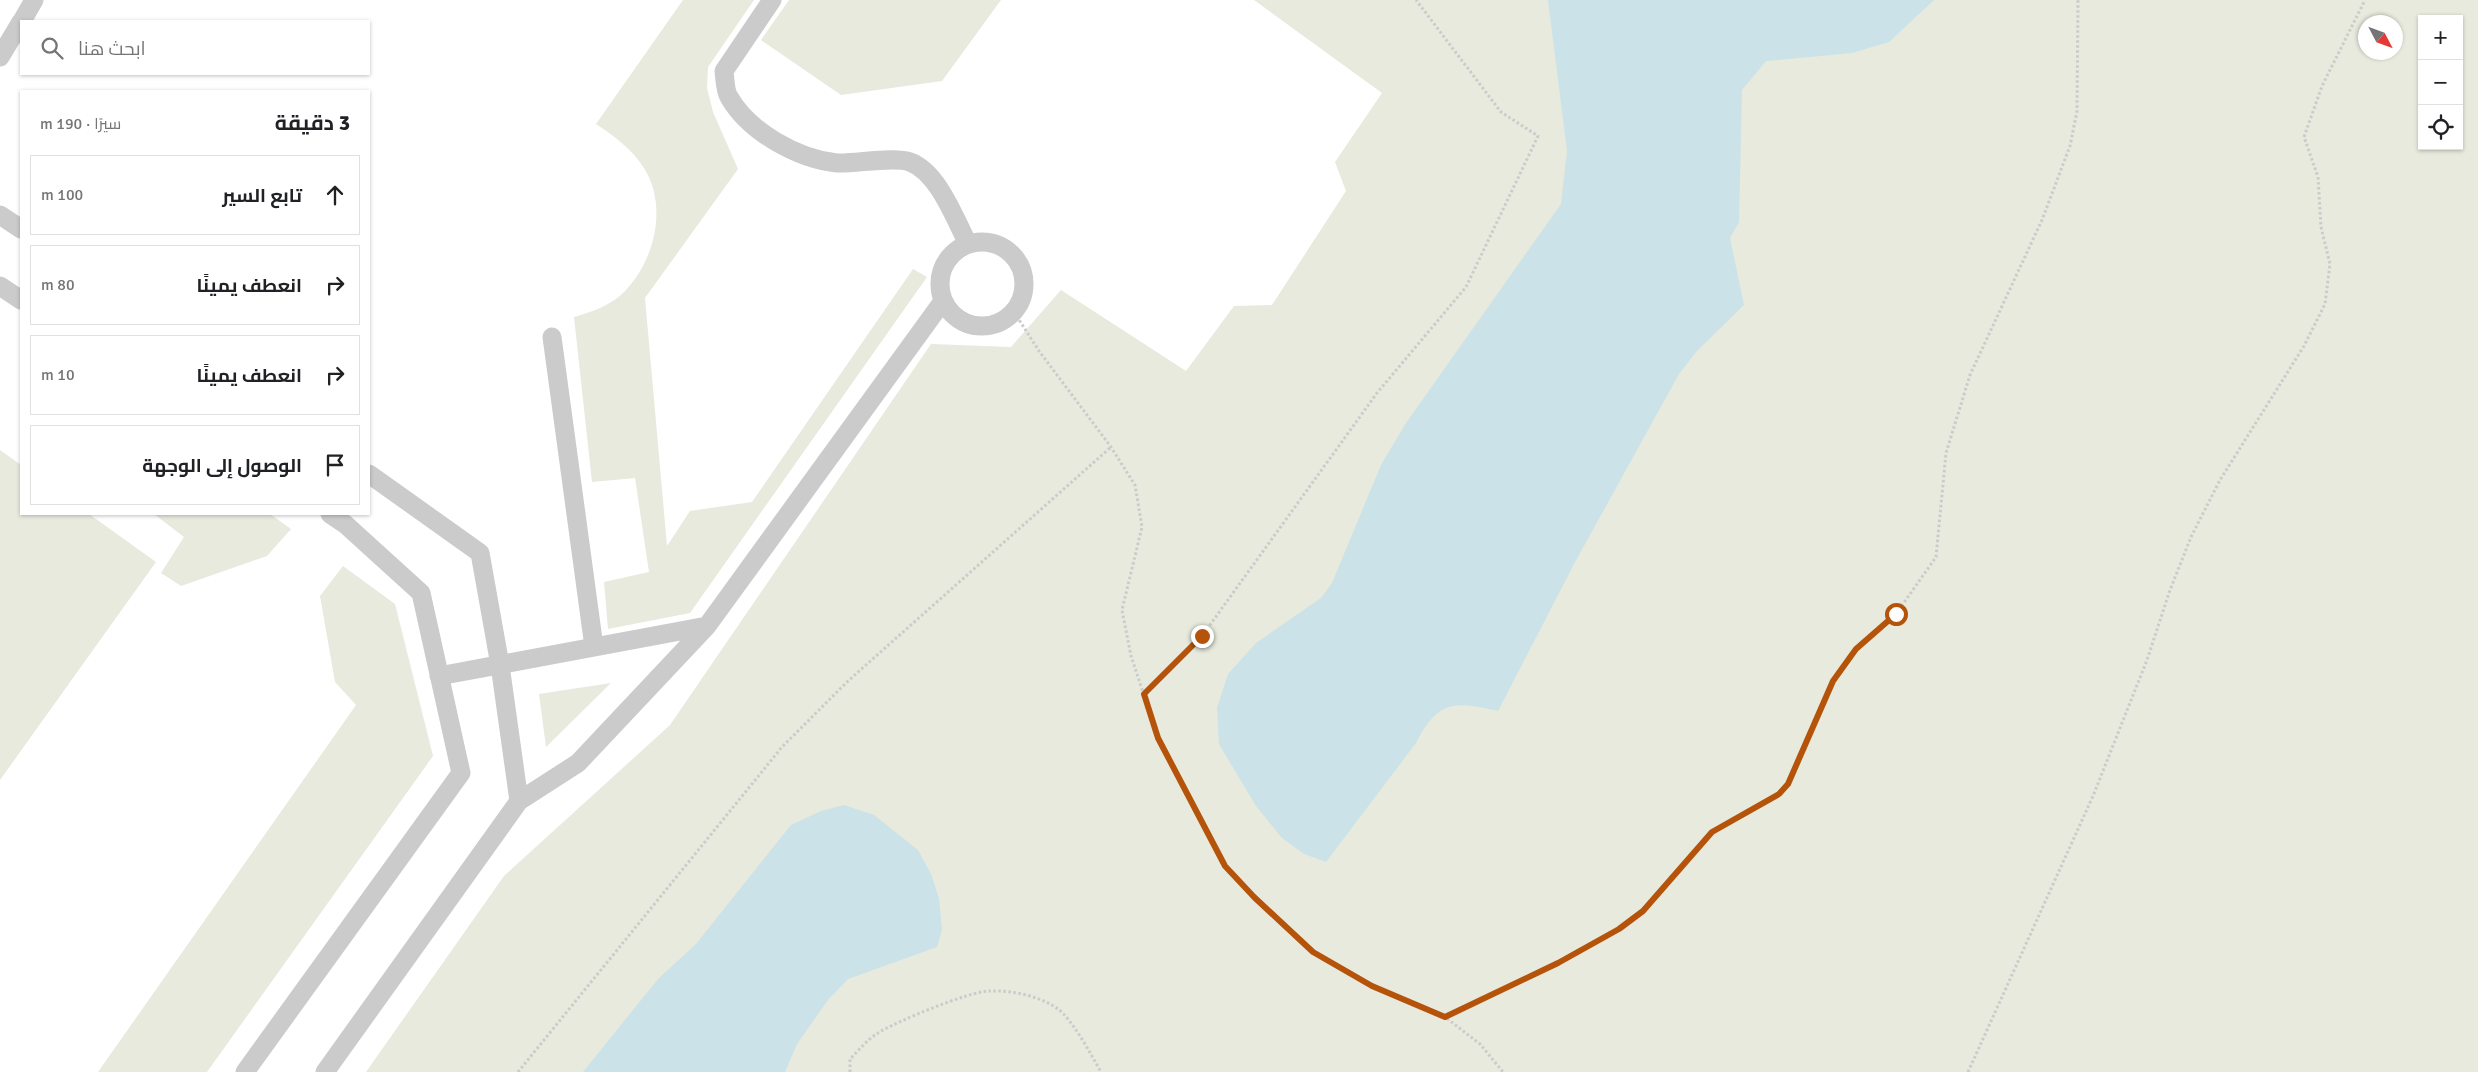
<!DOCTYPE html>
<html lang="ar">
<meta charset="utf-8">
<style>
:root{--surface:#fff;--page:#f6f6f6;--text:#202124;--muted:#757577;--line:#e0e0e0}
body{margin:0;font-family:Signika,Cairo,sans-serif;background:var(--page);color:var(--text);direction:rtl}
.controls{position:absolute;right:15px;top:15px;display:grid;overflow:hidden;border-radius:0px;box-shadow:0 1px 4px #0004}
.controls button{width:45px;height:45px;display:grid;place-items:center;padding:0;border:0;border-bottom:1px solid var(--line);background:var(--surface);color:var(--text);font:25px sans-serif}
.compass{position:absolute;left:2358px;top:15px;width:45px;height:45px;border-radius:50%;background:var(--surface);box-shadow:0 1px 4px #0004;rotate:131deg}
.stop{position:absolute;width:15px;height:15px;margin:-11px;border:4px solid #b45309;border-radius:50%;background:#fff}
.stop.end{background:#b45309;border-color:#fff;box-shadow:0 1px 5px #0008}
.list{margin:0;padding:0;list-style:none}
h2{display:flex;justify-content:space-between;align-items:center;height:65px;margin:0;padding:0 20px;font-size:21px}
h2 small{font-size:16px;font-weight:400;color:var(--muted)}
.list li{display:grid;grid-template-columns:32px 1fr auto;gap:15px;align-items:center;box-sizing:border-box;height:80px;margin:0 10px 10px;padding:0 10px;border:1px solid var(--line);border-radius:0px}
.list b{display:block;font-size:19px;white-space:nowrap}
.list em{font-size:16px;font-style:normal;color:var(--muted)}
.icon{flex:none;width:28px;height:28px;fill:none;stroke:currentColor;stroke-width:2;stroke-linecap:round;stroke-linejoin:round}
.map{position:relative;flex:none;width:2478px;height:1072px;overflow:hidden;direction:ltr}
.search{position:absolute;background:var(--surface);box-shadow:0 1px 4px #0004;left:20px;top:20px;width:350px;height:55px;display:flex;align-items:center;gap:12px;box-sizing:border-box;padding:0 18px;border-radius:0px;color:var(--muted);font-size:19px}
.panel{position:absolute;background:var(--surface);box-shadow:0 1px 4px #0004;left:20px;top:90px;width:350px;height:425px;border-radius:0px;direction:rtl}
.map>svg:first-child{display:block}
.green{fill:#e7eadd;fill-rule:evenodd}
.water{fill:#cbe2e8}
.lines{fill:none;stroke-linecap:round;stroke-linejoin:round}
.path{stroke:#cbcbcb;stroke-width:3;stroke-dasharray:2.5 2.5;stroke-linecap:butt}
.service{stroke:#cbcbcb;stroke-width:19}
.route{stroke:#b45309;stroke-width:6}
</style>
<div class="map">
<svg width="2478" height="1072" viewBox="0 0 2478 1072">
<rect width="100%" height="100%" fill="#fff"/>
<!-- green -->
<path class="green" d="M683 0H754L708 67 707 88 713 112 738 169 645 298 667 546 690 511 752 502 913 269 927 277 690 613 608 629 604 582 649 572 635 478 592 482 574 317C592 312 612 305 625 291 655 260 668 206 644 168 631 148 615 137 596 124Z
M789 0H1001L942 81 841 95 761 40Z
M1254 0H2478V1072H366L504 876 670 725 931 344 1011 347 1061 290 1186 371 1234 306 1272 305 1346 191 1335 162 1382 93ZM2422 19H2459V146H2422ZM2366 22H2396V52H2366Z
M0 450 21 465V514H89L156 562 0 780Z
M154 514H270L291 529 267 556 181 586 161 573 184 537Z
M343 566 395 604 433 756 207 1072H98L356 705 335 682 320 596Z
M611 683 546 747 539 694Z"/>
<!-- water -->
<path class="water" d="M1548 0H1934L1889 42 1852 53 1766 61 1742 90 1739 222 1730 238 1744 305 1696 352 1679 374 1574 564 1498 711C1454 701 1438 700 1416 743L1326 862 1304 854 1281 837 1256 806 1219 744 1217 708 1228 674 1256 643 1321 598 1332 583 1381 465 1406 423 1561 204 1567 151Z
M844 805 874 815 918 850 931 874 939 898 942 930 937 947 848 979 828 1000 797 1044 785 1072H583L658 979 696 944 791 825 821 811Z"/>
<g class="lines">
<!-- path -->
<path class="path" d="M1014 312 1039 351 1111 447 1135 485 1142 527 1122 610 1131 656 1158 738 1225 866 1254 897 1313 952 1372 986 1445 1017 1480 1044 1503 1072
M1144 694 1202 636 1377 393 1466 287 1538 136 1501 112 1416 0
M1445 1017 1558 963 1619 929 1643 911 1712 832 1779 794 1788 784 1833 681 1856 649 1896 614 1936 557 1946 453 1970 375 2042 220 2070 146 2077 111 2078 0
M518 1072 782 747 848 681 1111 447
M850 1072V1059C859 1050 868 1039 878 1033 895 1022 970 991 989 991 1011 990 1040 996 1058 1009 1072 1019 1092 1056 1101 1072
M1968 1072 2093 796 2147 660 2170 590 2191 537 2220 480 2304 346 2325 304 2330 264 2321 227 2318 177 2304 137 2322 86 2365 0"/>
<!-- service -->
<path class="service" d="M772 0 724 71C725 79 725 91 729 97 749 132 798 159 837 163 855 164 894 156 910 162 938 172 955 219 968 244
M22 21 34 0
M0 57 21 22
M0 215 21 229
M940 284a42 42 0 1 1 84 0a42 42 0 1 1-84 0Z
M0 286 21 300
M552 337 594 647
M369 474 480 553 500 665 519 801
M439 676 707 626
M245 1072 461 773 421 593 345 524 330 514
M325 1072 519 801 578 763 707 626 943 301"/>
</g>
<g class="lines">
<!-- route -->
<path class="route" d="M1202 636 1144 694 1158 738 1225 866 1254 897 1313 952 1372 986 1445 1017 1558 963 1619 929 1643 911 1712 832 1779 794 1788 784 1833 681 1856 649 1896 614"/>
</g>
</svg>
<div class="controls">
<button>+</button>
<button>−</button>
<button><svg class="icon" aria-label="locate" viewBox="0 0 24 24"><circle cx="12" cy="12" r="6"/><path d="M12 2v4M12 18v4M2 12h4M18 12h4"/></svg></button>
</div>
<svg class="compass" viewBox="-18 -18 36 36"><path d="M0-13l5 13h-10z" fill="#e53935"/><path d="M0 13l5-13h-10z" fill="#757577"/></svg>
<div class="stop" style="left:1896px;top:614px"></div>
<div class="stop end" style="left:1202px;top:636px"></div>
<div class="search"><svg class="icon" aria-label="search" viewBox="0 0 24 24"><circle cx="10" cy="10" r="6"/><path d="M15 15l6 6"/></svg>ابحث هنا</div>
<section class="panel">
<h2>3 دقيقة<small>سيرًا · 190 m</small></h2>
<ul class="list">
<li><svg class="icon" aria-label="ahead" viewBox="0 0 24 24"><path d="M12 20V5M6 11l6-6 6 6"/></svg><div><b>تابع السير</b></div><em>100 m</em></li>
<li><svg class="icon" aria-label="right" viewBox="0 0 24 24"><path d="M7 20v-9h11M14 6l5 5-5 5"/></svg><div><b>انعطف يمينًا</b></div><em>80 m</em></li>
<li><svg class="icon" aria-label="right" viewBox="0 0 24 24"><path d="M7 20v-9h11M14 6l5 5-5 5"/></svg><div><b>انعطف يمينًا</b></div><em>10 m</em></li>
<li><svg class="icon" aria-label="arrive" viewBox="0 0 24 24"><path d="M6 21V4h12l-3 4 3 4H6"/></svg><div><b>الوصول إلى الوجهة</b></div></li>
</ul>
</section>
</div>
